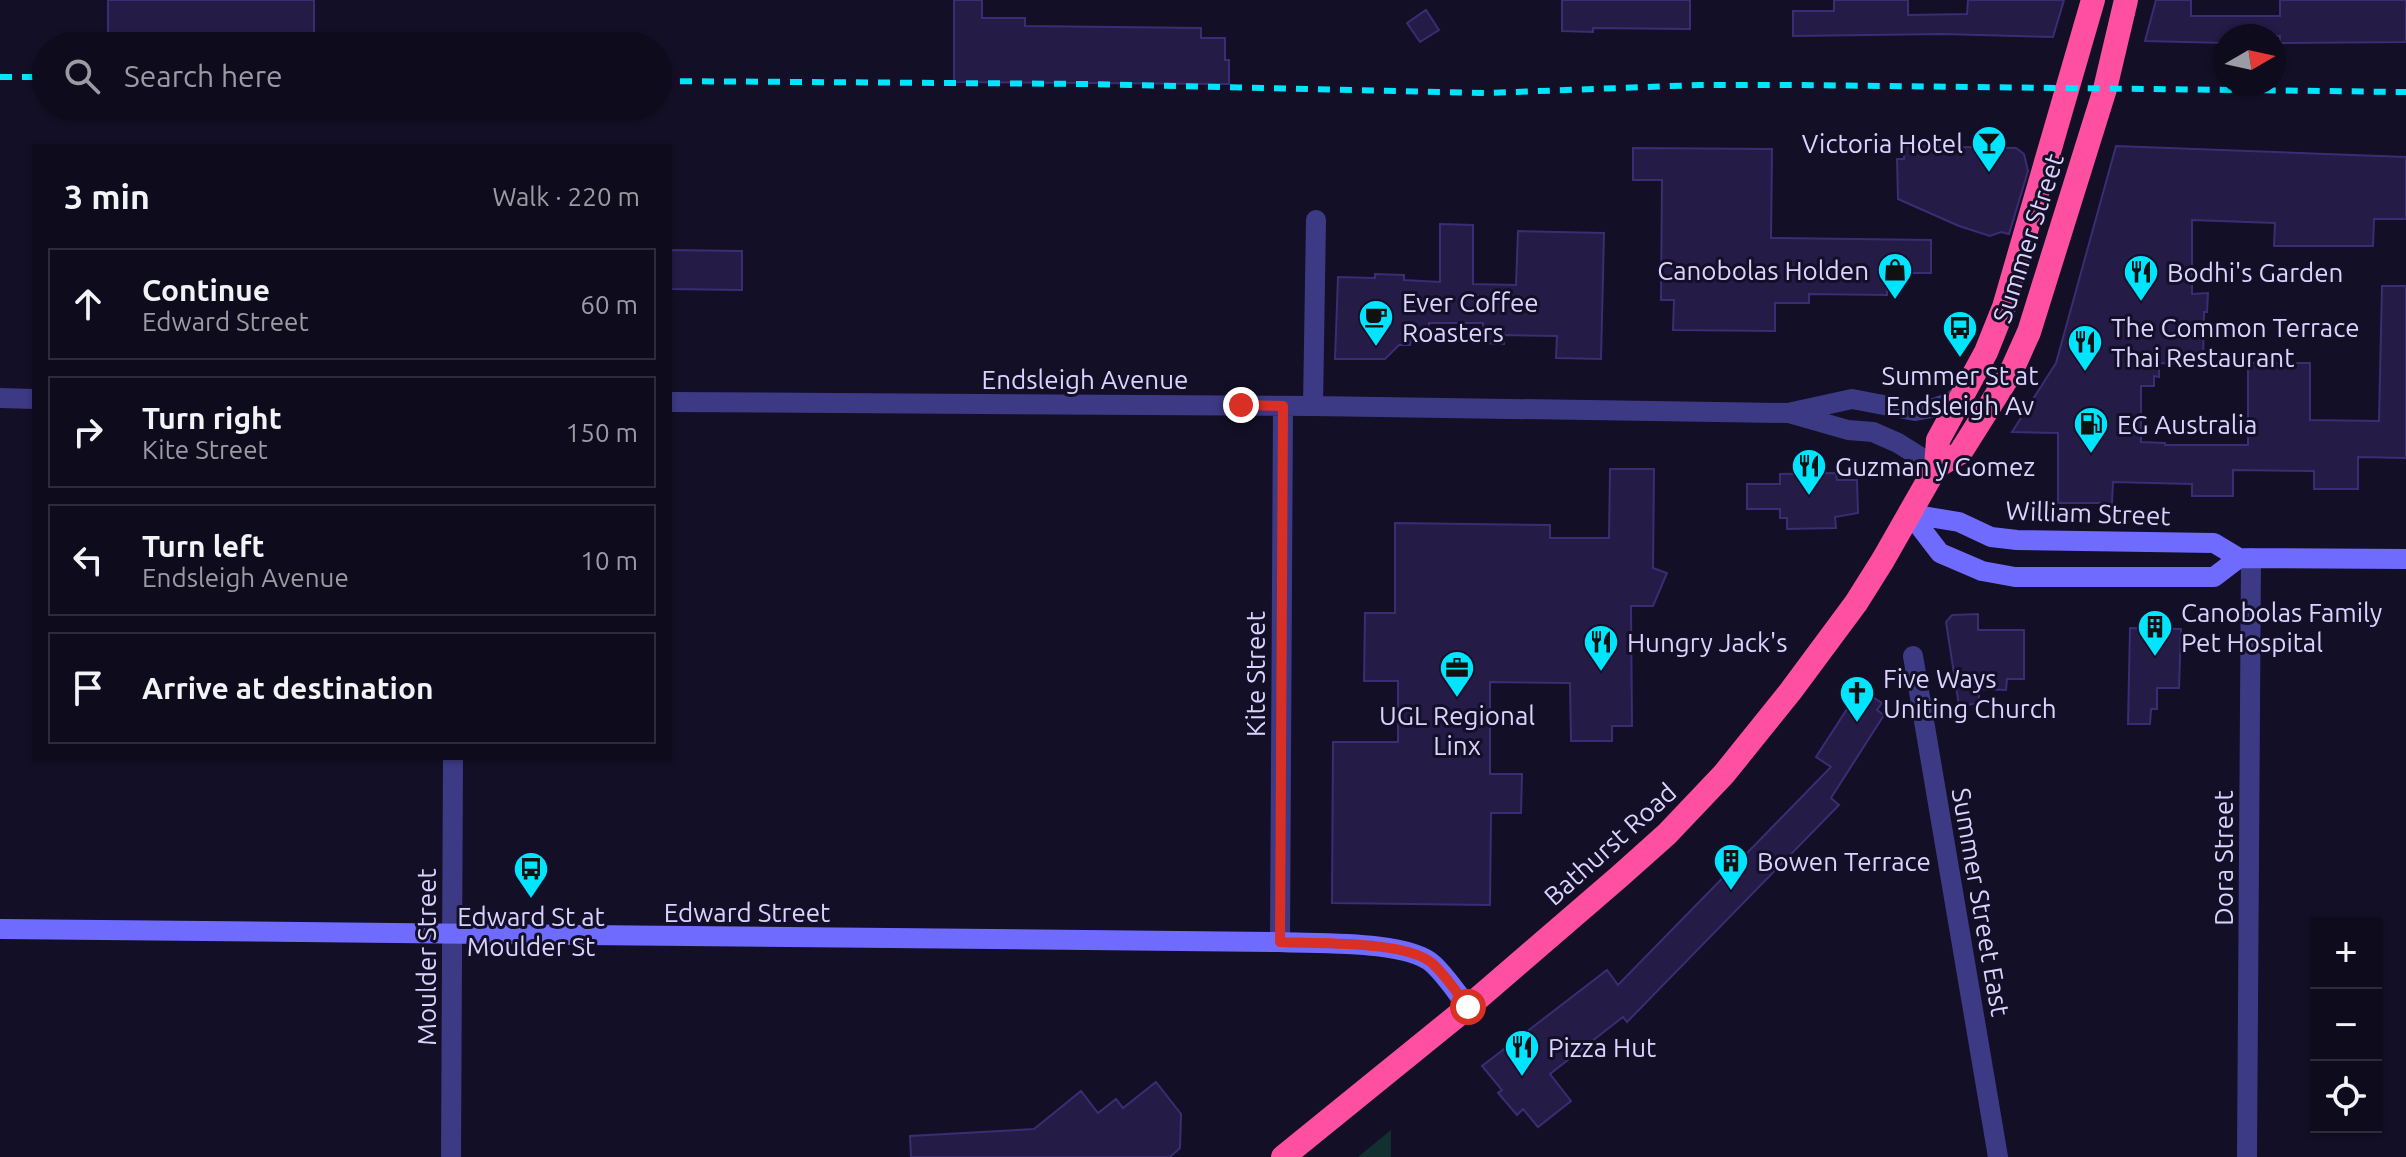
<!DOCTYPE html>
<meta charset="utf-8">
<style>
:root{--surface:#0e0b1c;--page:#1c1929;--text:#f1f3f6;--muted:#9b9ba3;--line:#2e2b3b}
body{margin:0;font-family:Ubuntu,sans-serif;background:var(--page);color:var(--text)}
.controls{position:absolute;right:24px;bottom:24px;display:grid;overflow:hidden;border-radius:0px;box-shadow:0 2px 6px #0004}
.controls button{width:72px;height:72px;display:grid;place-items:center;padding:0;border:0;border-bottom:2px solid var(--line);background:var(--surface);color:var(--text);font:40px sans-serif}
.compass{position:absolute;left:2214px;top:24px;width:72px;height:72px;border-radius:50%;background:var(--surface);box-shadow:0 2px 6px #0004;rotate:81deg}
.stop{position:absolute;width:24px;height:24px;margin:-18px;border:6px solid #d93025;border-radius:50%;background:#fff}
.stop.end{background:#d93025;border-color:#fff;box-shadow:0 2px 8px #0008}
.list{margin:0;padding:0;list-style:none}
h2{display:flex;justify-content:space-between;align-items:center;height:104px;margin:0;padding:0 32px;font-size:34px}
h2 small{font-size:26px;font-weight:400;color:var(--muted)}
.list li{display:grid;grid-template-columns:52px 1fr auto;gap:24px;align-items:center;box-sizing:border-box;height:112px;margin:0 16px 16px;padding:0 16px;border:2px solid var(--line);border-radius:0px}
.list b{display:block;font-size:30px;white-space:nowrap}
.list p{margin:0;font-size:26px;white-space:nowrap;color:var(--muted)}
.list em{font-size:26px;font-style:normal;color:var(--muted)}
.icon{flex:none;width:44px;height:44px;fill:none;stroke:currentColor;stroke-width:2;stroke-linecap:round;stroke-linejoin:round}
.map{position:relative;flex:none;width:2406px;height:1157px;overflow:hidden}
.search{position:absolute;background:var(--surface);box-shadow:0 2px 6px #0004;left:32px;top:32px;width:640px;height:88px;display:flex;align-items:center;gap:20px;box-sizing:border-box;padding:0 28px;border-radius:44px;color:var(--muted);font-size:30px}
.panel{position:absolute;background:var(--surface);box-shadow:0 2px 6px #0004;left:32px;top:144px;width:640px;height:616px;border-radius:0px}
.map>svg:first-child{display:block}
.green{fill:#12302f}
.building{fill:#241b47;stroke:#3b2d73;stroke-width:2}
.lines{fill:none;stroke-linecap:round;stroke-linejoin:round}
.street{stroke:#3d3a85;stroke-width:20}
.secondary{stroke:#6f6bff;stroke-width:20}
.highway{stroke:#ff4fa3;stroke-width:24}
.rail{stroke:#00e5ff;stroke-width:6;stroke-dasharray:12 10;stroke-linecap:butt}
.route{stroke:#d93025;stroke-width:10}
.labels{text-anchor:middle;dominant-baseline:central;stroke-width:6;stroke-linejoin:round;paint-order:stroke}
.poi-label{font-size:26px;fill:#d9d4ff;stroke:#130f26;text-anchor:start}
.street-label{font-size:26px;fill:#d9d4ff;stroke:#130f26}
</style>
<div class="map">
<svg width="2406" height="1157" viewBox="0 0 2406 1157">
<rect width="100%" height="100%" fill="#130f26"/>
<!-- green -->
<path class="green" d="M1391 1130V1157H1358Z"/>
<!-- building -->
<path class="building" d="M108 0H314V46L108 45Z
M954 0H982V18H1025V26L1201 28V38H1225V60H1229V84L954 82Z
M1562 0H1690V29L1593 28V32L1562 31Z
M1834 0H1908V15L1967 14 1968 0H2064L2053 37 1943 34 1793 36V11H1834Z
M2156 0H2191V16H2280V0H2406V42L2280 43V36H2226V43L2145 41Z
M1426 10 1439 30 1420 42 1407 23Z
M1904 146 2016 148 2024 154 2028 171 2009 234 2001 232 1990 236 1959 226 1898 199 1897 159H1904Z
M2116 146 2406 157V219H2374L2373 246H2274L2275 223 2192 220V294L2208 293 2207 312H2204L2203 364 2159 363V377L2154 376V386H2141V442L2165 443V445H2248V363H2310V420L2379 421 2382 286H2406V458L2358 457V489H2314V471L2233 470V496H2192V484L2113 482 2112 503H2058V433L2012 432 2056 363Z
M1633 148 1772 149 1771 238 1931 240V273H1887V295L1809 294V303H1775V331L1673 330 1674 300H1661L1662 180H1633Z
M1440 224 1473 225V284L1516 285 1518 231 1604 233 1601 359 1556 358 1557 336 1504 335V344L1483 343V323H1429V339H1411L1410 345H1399L1385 359H1335L1338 277 1375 278V274L1404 275V280L1440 282Z
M670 250 742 251V290L670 289Z
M1610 469H1654L1653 568 1667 573 1653 606H1631L1632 726H1612V741H1571L1570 683 1490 682V774H1522L1521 813H1491L1490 905 1332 903 1333 742H1398V681H1364L1365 613H1395V523L1550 525V538H1609Z
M1836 473 1837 480H1857L1858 513 1835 517 1836 528 1787 529V518H1780V509H1747V484H1780V474Z
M1978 614V630H2024V679H2007L2006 690 1979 689V703L1959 706 1946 622 1952 615Z
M2130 628 2181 629 2179 688H2157V709H2151L2150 724H2128Z
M1860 689 1882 703 1877 710 1884 715 1831 798 1839 805 1627 1022 1623 1017 1550 1074 1571 1101 1538 1127 1523 1109 1517 1115 1498 1093 1502 1090 1482 1066 1607 970 1618 985 1831 767 1816 757Z
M1156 1082 1181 1114 1180 1148 1170 1157H911L910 1136 1034 1129 1081 1091 1098 1113 1116 1099 1123 1108Z"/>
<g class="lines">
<!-- street -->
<path class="street" d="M0 398 34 399
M670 402 1313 406 1788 413 1852 399 1915 411 1937 407 1951 402 1963 393
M1313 406 1316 220
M1792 414 1848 430 1873 432 1898 443 1936 467
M1913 656 1998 1157
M1280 942 1283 406
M451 1157 453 758
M2247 1157 2251 558"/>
<!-- secondary -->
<path class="secondary" d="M1910 514 1959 522 1991 537 2017 540 2214 543 2239 558 2406 559
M1910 514 1940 553 1982 571 2015 577H2214L2239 558
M0 929 1280 942C1315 944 1407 940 1433 964 1446 976 1457 993 1468 1007"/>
<!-- highway -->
<path class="highway" d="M1936 467 1960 453 2011 372 2029 332 2105 89 2126 0
M1283 1157 1468 1007 1620 876 1667 834 1724 774 1790 692 1856 603 1883 560 1936 467 1938 440 1986 352 2004 307 2093 0"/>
<!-- rail -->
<path class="rail" d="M0 77H46
M658 81 1092 84 1487 93 1699 85H1802L2406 92"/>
</g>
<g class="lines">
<!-- route -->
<path class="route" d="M1241 405 1283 406 1280 942C1316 944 1407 940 1433 964 1446 976 1457 993 1468 1007"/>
</g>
<!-- icons -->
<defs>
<symbol id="bar-pin" viewBox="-11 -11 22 30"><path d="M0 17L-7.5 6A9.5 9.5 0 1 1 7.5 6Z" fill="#00e5ff" stroke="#130f26"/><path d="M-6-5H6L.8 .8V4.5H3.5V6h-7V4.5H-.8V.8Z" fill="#111"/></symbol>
<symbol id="shop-pin" viewBox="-11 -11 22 30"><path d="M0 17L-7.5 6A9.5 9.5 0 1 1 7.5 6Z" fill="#00e5ff" stroke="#130f26"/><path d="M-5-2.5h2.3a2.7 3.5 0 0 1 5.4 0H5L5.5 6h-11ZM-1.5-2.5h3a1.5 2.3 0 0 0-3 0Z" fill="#111"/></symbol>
<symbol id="restaurant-pin" viewBox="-11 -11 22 30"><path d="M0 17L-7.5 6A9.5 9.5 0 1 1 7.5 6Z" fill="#00e5ff" stroke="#130f26"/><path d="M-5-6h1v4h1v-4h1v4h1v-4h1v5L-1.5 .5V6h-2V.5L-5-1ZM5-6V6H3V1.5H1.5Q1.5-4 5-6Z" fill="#111"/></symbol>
<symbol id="cafe-pin" viewBox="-11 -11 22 30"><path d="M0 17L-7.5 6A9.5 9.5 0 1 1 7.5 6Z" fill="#00e5ff" stroke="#130f26"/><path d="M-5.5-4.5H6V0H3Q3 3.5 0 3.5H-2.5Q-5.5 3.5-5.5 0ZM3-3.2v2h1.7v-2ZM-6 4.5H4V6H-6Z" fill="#111"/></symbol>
<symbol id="bus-pin" viewBox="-11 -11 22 30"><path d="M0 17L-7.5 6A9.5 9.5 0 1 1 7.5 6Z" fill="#00e5ff" stroke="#130f26"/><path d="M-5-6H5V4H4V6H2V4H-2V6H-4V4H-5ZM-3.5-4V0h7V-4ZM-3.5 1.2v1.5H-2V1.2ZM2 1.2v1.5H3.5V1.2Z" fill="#111"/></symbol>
<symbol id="fuel-pin" viewBox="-11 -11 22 30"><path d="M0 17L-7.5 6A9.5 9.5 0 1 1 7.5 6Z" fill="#00e5ff" stroke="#130f26"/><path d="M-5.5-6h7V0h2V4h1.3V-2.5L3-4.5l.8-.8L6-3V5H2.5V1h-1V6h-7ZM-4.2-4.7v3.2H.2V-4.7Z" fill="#111"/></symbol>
<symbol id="building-pin" viewBox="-11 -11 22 30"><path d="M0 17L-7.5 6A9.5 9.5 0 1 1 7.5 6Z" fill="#00e5ff" stroke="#130f26"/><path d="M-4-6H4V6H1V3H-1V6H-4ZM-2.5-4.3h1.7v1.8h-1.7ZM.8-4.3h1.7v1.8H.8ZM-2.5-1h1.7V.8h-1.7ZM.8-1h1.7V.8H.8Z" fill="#111"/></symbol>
<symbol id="office-pin" viewBox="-11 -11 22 30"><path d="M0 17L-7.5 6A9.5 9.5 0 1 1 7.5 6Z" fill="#00e5ff" stroke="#130f26"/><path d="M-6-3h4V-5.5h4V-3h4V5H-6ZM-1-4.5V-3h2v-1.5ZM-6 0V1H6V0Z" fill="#111"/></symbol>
<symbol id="church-pin" viewBox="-11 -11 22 30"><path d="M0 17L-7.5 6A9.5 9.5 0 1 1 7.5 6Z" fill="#00e5ff" stroke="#130f26"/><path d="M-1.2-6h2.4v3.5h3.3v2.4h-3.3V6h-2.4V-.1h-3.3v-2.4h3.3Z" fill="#111"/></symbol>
</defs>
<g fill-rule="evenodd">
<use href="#bar-pin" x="1969" y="123" width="40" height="54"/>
<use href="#shop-pin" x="1875" y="250" width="40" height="54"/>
<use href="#restaurant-pin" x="2121" y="252" width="40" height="54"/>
<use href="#cafe-pin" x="1356" y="297" width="40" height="54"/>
<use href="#bus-pin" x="1940" y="308" width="40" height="54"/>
<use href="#restaurant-pin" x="2065" y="322" width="40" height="54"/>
<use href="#fuel-pin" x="2071" y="404" width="40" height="54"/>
<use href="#restaurant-pin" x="1789" y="446" width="40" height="54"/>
<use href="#building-pin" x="2135" y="607" width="40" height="54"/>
<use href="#restaurant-pin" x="1581" y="622" width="40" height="54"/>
<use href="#office-pin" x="1437" y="648" width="40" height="54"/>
<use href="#church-pin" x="1837" y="673" width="40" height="54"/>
<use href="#building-pin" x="1711" y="841" width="40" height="54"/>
<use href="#bus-pin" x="511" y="849" width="40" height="54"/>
<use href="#restaurant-pin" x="1502" y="1027" width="40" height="54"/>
</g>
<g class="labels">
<!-- poi labels -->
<g class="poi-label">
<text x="1963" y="143" text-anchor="end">Victoria Hotel</text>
<text x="1869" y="270" text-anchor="end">Canobolas Holden</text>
<text x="2167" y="272">Bodhi's Garden</text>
<text x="1402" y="302">Ever Coffee<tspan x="1402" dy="30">Roasters</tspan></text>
<text x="2111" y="327">The Common Terrace<tspan x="2111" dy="30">Thai Restaurant</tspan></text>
<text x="1960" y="375" text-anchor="middle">Summer St at<tspan x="1960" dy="30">Endsleigh Av</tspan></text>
<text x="2117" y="424">EG Australia</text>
<text x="1835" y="466">Guzman y Gomez</text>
<text x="2181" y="612">Canobolas Family<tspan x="2181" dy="30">Pet Hospital</tspan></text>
<text x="1627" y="642">Hungry Jack's</text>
<text x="1883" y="678">Five Ways<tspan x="1883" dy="30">Uniting Church</tspan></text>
<text x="1457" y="715" text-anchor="middle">UGL Regional<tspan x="1457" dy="30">Linx</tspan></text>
<text x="1757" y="861">Bowen Terrace</text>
<text x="531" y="916" text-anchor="middle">Edward St at<tspan x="531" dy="30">Moulder St</tspan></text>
<text x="1548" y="1047">Pizza Hut</text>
</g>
<!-- street labels -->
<g class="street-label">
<text transform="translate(2028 238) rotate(-72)">Summer Street</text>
<text x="1085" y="379">Endsleigh Avenue</text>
<text transform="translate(2088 513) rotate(2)">William Street</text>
<text transform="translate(1255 674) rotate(-90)">Kite Street</text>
<text transform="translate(1610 844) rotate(-42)">Bathurst Road</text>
<text transform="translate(2223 858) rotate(-90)">Dora Street</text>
<text transform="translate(1981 902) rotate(80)">Summer Street East</text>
<text x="747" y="912">Edward Street</text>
<text transform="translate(426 957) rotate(-90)">Moulder Street</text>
</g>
</g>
</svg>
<div class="controls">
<button>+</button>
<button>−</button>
<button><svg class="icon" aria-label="locate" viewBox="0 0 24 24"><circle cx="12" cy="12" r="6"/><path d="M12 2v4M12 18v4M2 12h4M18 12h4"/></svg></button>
</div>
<svg class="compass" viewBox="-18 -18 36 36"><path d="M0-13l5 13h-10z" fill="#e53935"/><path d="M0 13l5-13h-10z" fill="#9b9ba3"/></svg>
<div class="stop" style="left:1468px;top:1007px"></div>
<div class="stop end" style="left:1241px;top:405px"></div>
<div class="search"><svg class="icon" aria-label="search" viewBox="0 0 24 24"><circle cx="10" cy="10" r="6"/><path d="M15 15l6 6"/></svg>Search here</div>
<section class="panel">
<h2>3 min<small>Walk · 220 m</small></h2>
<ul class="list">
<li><svg class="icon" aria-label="ahead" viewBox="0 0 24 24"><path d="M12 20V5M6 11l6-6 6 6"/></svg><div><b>Continue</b><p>Edward Street</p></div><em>60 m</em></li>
<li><svg class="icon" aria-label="right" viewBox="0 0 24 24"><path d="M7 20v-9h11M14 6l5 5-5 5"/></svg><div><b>Turn right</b><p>Kite Street</p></div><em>150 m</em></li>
<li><svg class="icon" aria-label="left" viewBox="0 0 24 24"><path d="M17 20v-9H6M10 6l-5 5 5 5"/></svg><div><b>Turn left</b><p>Endsleigh Avenue</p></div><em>10 m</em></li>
<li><svg class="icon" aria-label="arrive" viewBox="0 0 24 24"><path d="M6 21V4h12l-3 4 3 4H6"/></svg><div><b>Arrive at destination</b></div></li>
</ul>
</section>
</div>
